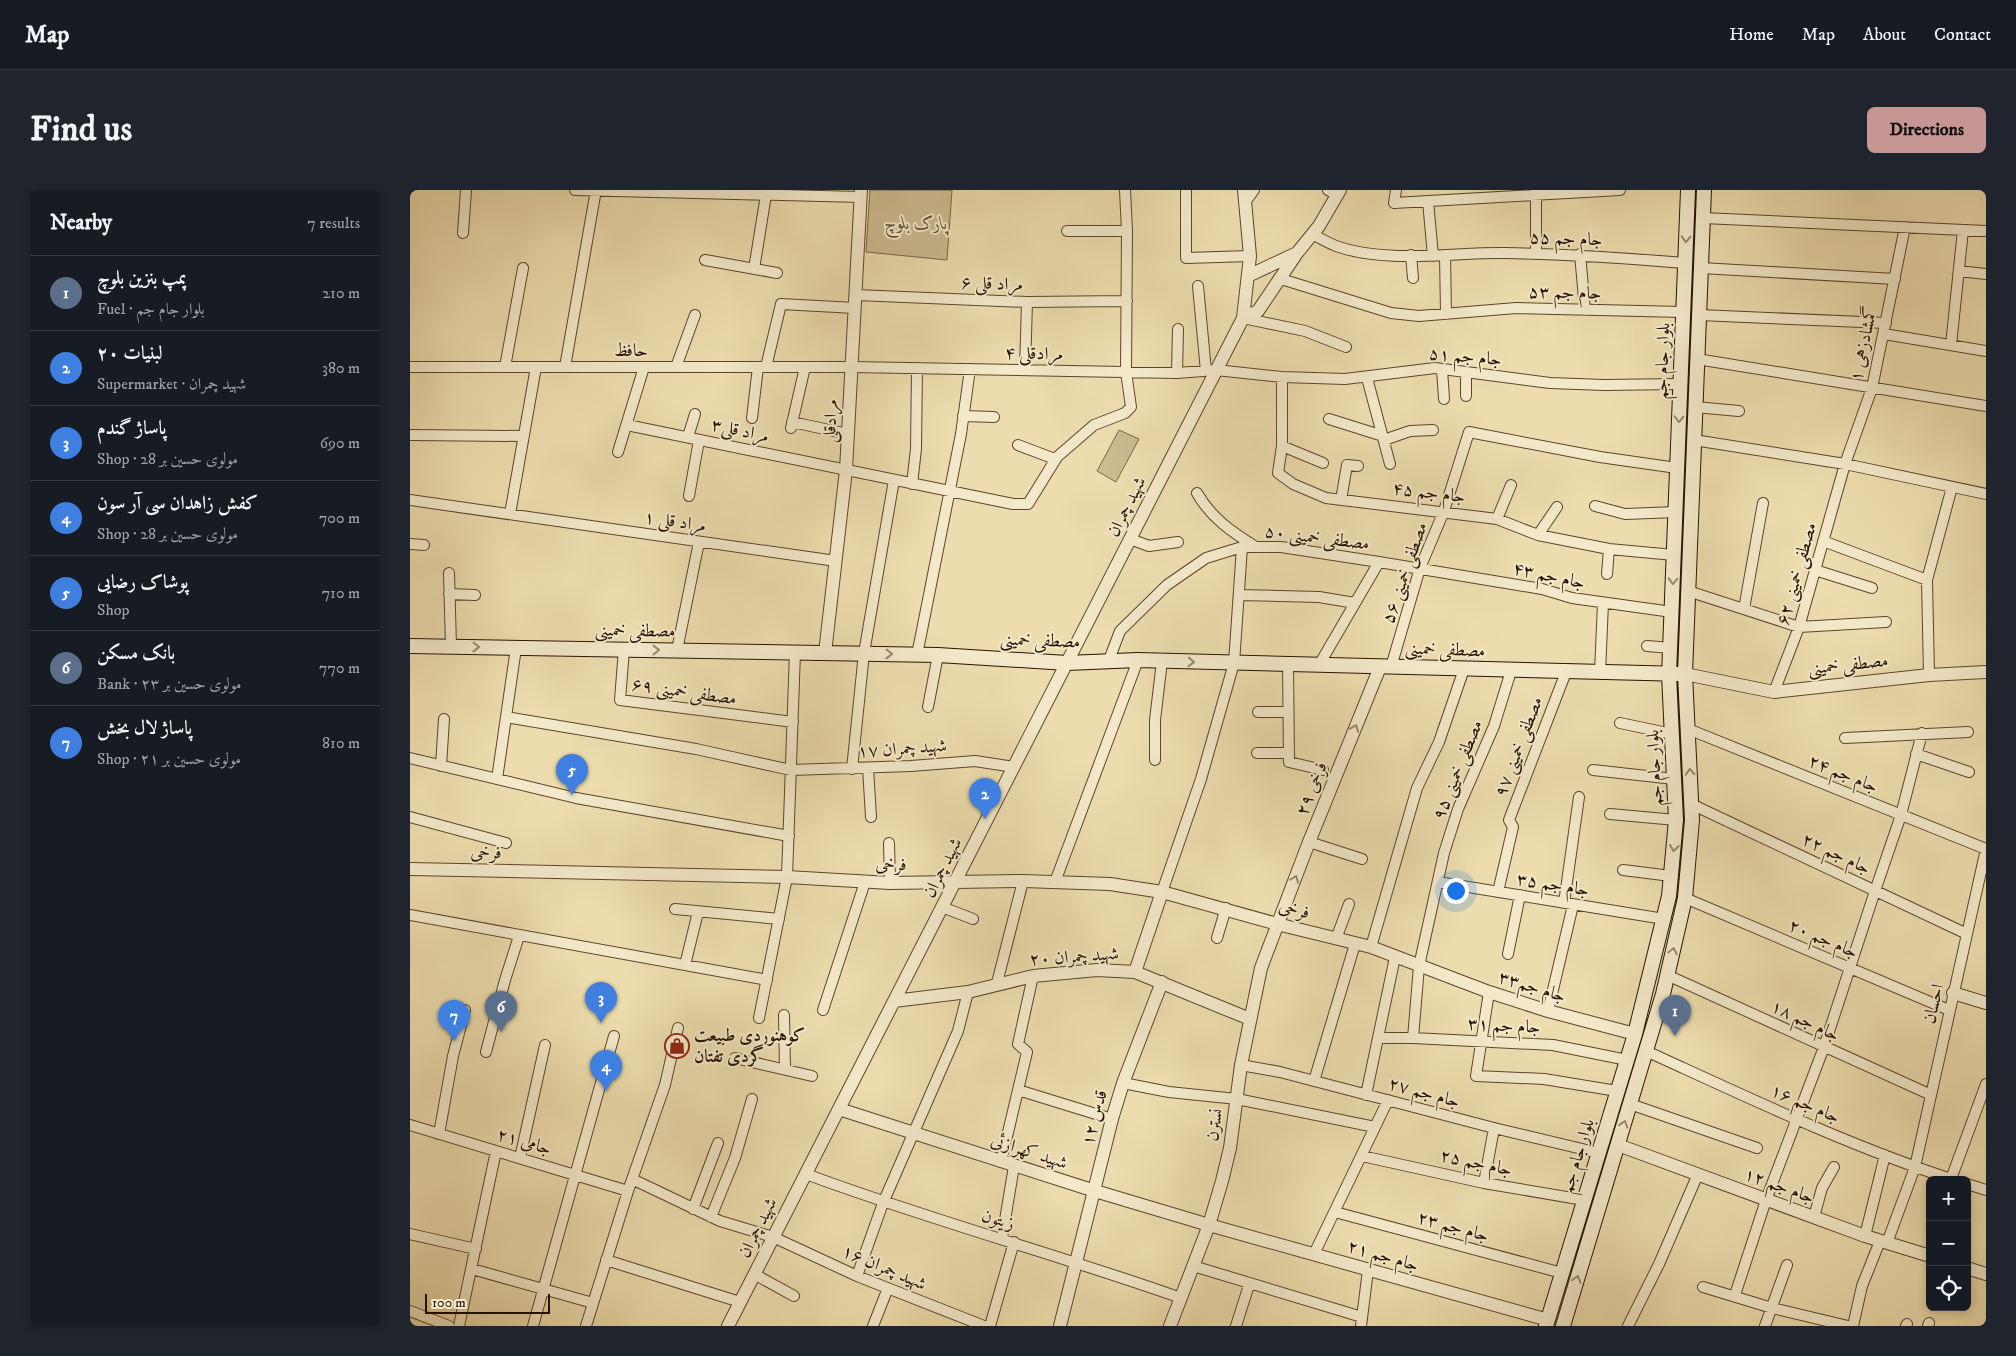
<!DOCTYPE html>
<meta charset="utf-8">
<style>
:root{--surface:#171b24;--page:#20242c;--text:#f1f3f6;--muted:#9ea1a6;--line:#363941;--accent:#c59692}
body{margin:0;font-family:"IM FELL DW Pica",Amiri,serif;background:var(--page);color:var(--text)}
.controls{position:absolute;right:15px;bottom:15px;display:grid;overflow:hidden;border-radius:8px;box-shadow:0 2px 8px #0003}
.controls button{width:45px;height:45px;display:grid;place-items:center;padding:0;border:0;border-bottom:1px solid var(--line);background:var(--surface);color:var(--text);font:25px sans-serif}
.scale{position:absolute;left:15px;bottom:12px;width:125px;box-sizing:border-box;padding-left:5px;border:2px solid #281300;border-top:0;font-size:14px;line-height:18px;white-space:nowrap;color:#281300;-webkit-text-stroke:4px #f3e9ca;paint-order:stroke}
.you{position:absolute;left:1045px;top:700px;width:18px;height:18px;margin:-12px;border:4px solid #fff;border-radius:50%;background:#1a73e8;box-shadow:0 0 0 8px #1a73e833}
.badge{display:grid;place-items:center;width:32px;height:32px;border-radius:50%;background:var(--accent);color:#fff;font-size:16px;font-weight:700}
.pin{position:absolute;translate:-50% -41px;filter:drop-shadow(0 1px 2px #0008)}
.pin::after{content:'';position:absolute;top:26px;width:18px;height:15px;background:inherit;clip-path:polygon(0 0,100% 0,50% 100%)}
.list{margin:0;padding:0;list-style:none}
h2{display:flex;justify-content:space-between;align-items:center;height:65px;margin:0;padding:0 20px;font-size:21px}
h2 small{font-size:16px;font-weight:400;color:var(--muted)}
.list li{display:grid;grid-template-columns:32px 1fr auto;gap:15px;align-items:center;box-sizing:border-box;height:75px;padding:0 20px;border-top:1px solid var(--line)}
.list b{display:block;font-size:19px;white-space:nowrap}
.list p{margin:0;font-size:16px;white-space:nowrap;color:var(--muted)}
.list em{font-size:16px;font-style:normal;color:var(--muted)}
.icon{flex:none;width:28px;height:28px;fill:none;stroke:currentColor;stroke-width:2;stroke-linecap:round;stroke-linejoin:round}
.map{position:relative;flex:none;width:1576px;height:1136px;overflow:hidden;border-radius:8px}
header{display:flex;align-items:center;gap:30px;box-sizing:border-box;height:70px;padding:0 25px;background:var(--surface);border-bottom:1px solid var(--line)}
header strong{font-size:24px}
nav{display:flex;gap:28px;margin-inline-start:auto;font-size:18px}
.intro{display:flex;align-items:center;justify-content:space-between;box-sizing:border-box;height:120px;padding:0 30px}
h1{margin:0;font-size:35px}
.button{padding:12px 22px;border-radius:8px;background:var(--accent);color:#111;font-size:18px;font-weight:700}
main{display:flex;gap:30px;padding:0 30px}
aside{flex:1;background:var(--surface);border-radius:8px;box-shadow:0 2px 8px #0003}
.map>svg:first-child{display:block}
.green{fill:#ccbb90;stroke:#7a6748}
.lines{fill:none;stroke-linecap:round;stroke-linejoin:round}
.minor-casing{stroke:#59462c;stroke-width:12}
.tertiary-casing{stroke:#59462c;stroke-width:14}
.secondary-casing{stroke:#281300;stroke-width:16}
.minor{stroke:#f3e9ca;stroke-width:10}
.tertiary{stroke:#f3e9ca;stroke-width:12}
.secondary{stroke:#f3e9ca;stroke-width:14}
.oneway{stroke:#98896f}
.labels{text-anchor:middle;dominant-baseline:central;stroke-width:4;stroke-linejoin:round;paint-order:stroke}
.park-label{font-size:18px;font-style:italic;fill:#614e32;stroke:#f3e9ca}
.street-label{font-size:18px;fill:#281300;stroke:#f3e9ca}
.poi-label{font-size:18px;font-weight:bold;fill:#281300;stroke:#f3e9ca;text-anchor:start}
</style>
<header>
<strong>Map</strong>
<nav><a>Home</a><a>Map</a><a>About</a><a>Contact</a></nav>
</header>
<div class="intro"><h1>Find us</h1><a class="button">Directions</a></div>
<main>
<aside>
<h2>Nearby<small>7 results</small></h2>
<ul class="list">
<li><span class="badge" style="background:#5c6f8a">1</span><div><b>پمپ بنزین بلوچ</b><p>Fuel · بلوار جام جم</p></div><em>210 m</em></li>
<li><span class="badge" style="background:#3f7fe0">2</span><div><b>لبنیات ۲۰</b><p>Supermarket · شهید چمران</p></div><em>380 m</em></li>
<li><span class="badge" style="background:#3f7fe0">3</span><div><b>پاساژ گندم</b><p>Shop · مولوی حسین بر 28</p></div><em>690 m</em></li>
<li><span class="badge" style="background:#3f7fe0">4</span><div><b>کفش زاهدان سی آر سون</b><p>Shop · مولوی حسین بر 28</p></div><em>700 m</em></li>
<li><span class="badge" style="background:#3f7fe0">5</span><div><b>پوشاک رضایی</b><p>Shop</p></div><em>710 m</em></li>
<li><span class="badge" style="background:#5c6f8a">6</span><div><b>بانک مسکن</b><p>Bank · مولوی حسین بر ۲۳</p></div><em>770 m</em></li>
<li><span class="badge" style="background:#3f7fe0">7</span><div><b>پاساژ لال بخش</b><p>Shop · مولوی حسین بر ۲۱</p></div><em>810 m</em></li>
</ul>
</aside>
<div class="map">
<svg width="1576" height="1136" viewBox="0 0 1576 1136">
<rect width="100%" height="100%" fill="#edddae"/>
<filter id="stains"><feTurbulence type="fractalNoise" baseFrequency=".004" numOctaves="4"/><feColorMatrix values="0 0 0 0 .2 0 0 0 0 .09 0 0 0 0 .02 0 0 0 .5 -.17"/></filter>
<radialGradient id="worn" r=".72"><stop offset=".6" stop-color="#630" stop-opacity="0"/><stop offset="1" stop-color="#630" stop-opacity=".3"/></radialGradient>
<!-- green -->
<path class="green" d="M460 0H542L537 70 456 62Z
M709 240 729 249 706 292 687 281Z"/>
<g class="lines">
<defs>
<path id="minor" d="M165 0 451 7
M776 0V68L840 66
M918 0 927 5
M986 0 984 13 1210 0
M836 11 844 0
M1018 11 1023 66
M1293 28 1576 41
M657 41H717
M53 43 56 0
M902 44C910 48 918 53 926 56 976 74 1044 62 1096 63 1156 64 1215 68 1275 73
M1126 63V0
M1170 64 1175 120
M1001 65 1003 88
M1035 65 1036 124
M295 70 367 83
M1291 78 1485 89
M344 79 356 5
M1549 81 1576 84
M871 89 981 123 1009 126 1106 118 1273 122
M788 96 796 181
M446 105 617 112 717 111
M1289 125 1476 133
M833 128 895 141 936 157
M1474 144 1576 161
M1541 155 1553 40
M1287 169 1576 216
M0 177H442L767 183 806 180 872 187 935 189 1025 178 1140 193 1194 195 1270 194
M95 177 113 78
M155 177 186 0
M266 177 285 125
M356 177 371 114 445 118
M1032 179 1034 209
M615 180 617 112
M767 183 768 139
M872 187V256L868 283 883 294 916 308 1087 329 1128 345 1199 359 1264 365
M957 188 980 274
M1056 206V182
M1285 217 1329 221
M553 226 584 227
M342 228 348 177
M919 229 973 246
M382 232 438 244
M217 235 603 314H618L647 267 684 235 715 223 721 217 716 182 717 41 715 0
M381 238 395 177
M0 245 114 246
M278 247 285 224
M974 250 1000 241 1023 240
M1284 250 1435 274 1576 304
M608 255 645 269
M872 256 913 273
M208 262 234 177
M502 294 506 259 507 178
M787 303C801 328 822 342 846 357
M279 306 289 250
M0 310 426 371
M931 310 937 275 948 276
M1185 316 1215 324 1266 322
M100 324 126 177
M1087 329 1101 295
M1128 345 1147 317
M720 349 739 356 768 352
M1413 351 1517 390
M0 354 14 355
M1405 380 1462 398
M39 383 41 457
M1197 384 1199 359
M1278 401 1389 437 1476 432
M39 404 65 405
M829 405 909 407 945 413
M1334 419 1353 313
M1237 456 1261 458
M214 459 210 510 383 532
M267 460 289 352
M507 465 551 244 560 179
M699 470 710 441 757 395 796 368 832 357H871L969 372 1132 399 1162 408 1262 422
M878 474 879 572 913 580
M909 475 969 372
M981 477 1010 378 1034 321 1059 242 1190 267 1267 278
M1190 483 1193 413
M1519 485 1517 390 1542 297
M1364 502 1389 437 1435 274 1462 198 1495 37
M518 517 528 465
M848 522H878
M96 527 286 559 381 580 501 576 565 571 604 577
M1210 533 1262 544
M1278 539 1576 659
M1435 548 1558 542
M847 563H879
M1506 564 1559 582
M0 568 166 608 379 646
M745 570V530L752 471
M31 576 34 529
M458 578 461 627
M442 579 454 463 484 290
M1183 580 1264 589
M87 589 106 458
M1281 614 1557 744
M1200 624 1266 630
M0 627 96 653
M899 652 952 669
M479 653 480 693
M1213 680 1261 686
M645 692 728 470
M1028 692 1254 729
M752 702 791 589 824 473 832 357
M1088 702 1103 637 1099 630 1156 482
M1275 708 1539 820
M1154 713 1169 607
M532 717 563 729
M265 719 369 729
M0 725 357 790
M807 748 816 718
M926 749 939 714
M961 757 1007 598 1029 552 1054 479
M1098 764 1110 705
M275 775 288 722
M1257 785 1519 904
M587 793 613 691
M1079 802 1066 886 1134 889 1207 901
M413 820 455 692
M1138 821 1163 715
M374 825 375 879
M349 828 377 687 385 462
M968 848H1003L1143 855 1217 870
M1003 848 1009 776 1034 663 1048 619 1084 536 1101 481
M1236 861C1337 907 1439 956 1544 990
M76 862 95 790 109 746
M325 868 402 886
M831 875 870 882 1084 938 1189 963
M904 891 945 754
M713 893 759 902 827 909 965 937
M608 900 702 929
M956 905 985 767
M1220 914 1347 958
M0 935 218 1001
M29 944 43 866 55 820
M952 966 1074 993 1174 1010
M110 968 135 855
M591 972 617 862 608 854 623 786
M396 984C519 1030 647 1064 771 1108
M222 989 310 1031 363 1047 447 1086 574 1136
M1541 989 1576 894
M1074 993 1084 938
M1557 994 1576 1000
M283 1019 308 953
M925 1022 1152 1083
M301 1027 325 968 342 909
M1404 1027 1412 998 1424 977
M0 1044 66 1059
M1455 1046 1475 965
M592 1048 604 976
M1477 1053 1505 977 1576 659
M904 1064 978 910
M196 1070 330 1112
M783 1076 952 1127
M62 1079 183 1113
M344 1084 384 1106
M447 1086 473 1013 548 841 558 802
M1293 1097 1362 1118 1438 1136
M1325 1105 1356 1010 1414 857 1465 701 1491 625 1512 543
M0 1121 39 1136
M49 1136 86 961
M123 1136 204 846
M176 1136 218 1001 255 895 268 838
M463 1136 478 1098
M580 1136 604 1052
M826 1136 839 1095
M951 1136 958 1080
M1218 1136 1249 1074 1288 984
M1355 1136 1377 1075
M1443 1136 1452 1096 1470 1051
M1496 1136 1497 1134
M1518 1136 1519 1133"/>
<path id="tertiary" d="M840 85 887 63
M833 128 840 66 834 0
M415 463 436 280 451 0
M1275 484 1364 502 1519 485 1576 482
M0 679 377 687 480 693 613 691 700 694 752 702 867 734 961 757 1079 802 1138 821 1225 844
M725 782 752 702
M1543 803 1576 813
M484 811 558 802 623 786 687 780 725 782 840 829
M429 919 685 1001 799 1035 1138 1130
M1208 955 1455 1046 1520 1066
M1557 1078 1576 1084
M318 1136 833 128 848 121 887 63 909 36 930 0
M650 1136 702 929 713 893 752 792
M760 1136 799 1035 812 991 820 958 831 875 851 778 899 652 970 477"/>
<path id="secondary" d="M0 456 528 465 657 473 728 470 1275 484
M1136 1136 1225 844 1259 706 1266 630 1259 485 1278 0
M1153 1136 1253 804 1275 708 1282 630 1275 484 1294 0"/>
</defs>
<!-- minor casing -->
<use href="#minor" class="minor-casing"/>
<!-- tertiary casing -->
<use href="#tertiary" class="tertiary-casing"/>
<!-- secondary casing -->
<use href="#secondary" class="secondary-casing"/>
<!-- minor -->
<use href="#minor" class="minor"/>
<!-- tertiary -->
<use href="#tertiary" class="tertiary"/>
<!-- secondary -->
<use href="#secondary" class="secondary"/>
</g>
<!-- one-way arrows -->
<defs><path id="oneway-chevron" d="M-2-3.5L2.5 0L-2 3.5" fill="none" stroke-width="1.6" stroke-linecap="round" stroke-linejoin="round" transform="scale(1.25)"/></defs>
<g class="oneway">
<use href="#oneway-chevron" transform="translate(1276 49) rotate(92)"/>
<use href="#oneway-chevron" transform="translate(1269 229) rotate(92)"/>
<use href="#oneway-chevron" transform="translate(1263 391) rotate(92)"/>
<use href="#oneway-chevron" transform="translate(66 457) rotate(1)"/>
<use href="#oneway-chevron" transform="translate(246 460)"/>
<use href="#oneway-chevron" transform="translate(479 464) rotate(1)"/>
<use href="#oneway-chevron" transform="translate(781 472) rotate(2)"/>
<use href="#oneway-chevron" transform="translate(945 538) rotate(-68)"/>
<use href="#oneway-chevron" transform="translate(1280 582) rotate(-93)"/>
<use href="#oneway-chevron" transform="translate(1264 658) rotate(96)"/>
<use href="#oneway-chevron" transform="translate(885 689) rotate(-69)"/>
<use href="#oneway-chevron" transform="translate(1263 761) rotate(-77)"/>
<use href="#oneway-chevron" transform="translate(1214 934) rotate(-73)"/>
<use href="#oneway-chevron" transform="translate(1167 1089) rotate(-73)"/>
</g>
<!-- icons -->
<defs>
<symbol id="shop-ring" viewBox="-11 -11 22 22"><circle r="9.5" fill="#f3e9ca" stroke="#8f2418" stroke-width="1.5"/><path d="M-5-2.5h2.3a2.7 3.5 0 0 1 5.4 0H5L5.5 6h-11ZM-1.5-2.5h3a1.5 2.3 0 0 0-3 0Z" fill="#8f2418"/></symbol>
</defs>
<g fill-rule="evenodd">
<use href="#shop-ring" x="253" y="842" width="28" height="28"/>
</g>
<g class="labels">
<!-- park labels -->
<g class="park-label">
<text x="506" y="34">پارک بلوچ</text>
</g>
<!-- street labels -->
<g class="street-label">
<text transform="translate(1156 49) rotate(2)">جام جم ۵۵</text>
<text transform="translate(582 94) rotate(2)">مراد قلی ۶</text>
<text transform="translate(1155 103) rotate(1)">جام جم ۵۳</text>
<text transform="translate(1454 154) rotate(-78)">گمشادزهی ۱</text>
<text x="221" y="161">حافظ</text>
<text transform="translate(624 164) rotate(1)">مرادقلی ۴</text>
<text transform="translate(1055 167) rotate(5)">جام جم ۵۱</text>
<text transform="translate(1253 171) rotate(-88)">بلوار جام جم</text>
<text transform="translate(421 231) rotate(-87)">مرادقلی</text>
<text transform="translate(330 241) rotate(12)">مراد قلی۳</text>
<text transform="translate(1019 303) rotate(7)">جام جم ۴۵</text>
<text transform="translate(717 317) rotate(-63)">شهید چمران</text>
<text transform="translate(265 332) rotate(8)">مراد قلی ۱</text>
<text transform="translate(907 348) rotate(7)">مصطفی خمینی ۵۰</text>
<text transform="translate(995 383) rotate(-71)">مصطفی خمینی ۵۶</text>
<text transform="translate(1387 384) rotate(-74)">مصطفی خمینی ۶۲</text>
<text transform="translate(1139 386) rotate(12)">جام جم ۴۳</text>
<text transform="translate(225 441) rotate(1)">مصطفی خمینی</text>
<text transform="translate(630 451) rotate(2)">مصطفی خمینی</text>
<text transform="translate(1035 460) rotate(2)">مصطفی خمینی</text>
<text transform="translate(1438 475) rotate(-6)">مصطفی خمینی</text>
<text transform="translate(274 502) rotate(8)">مصطفی خمینی ۶۹</text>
<text transform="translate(1109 557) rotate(-69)">مصطفی خمینی ۹۷</text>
<text transform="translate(492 559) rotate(-4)">شهید چمران ۱۷</text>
<text transform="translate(1245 578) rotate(-93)">بلوار جام جم</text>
<text transform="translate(1048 580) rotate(-68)">مصطفی خمینی ۹۵</text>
<text transform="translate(1433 584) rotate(22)">جام جم ۲۴</text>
<text transform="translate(902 599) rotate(-68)">فرخی ۲۹</text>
<text transform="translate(76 663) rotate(1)">فرخی</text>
<text transform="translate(1426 664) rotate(25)">جام جم ۲۲</text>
<text transform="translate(481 675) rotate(1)">فرخی</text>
<text transform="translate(533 678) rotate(-63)">شهید چمران</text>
<text transform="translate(1143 695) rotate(9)">جام جم ۳۵</text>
<text transform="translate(884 720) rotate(14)">فرخی</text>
<text transform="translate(1413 749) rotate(23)">جام جم ۲۰</text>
<text transform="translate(664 767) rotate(-4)">شهید چمران ۲۰</text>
<text transform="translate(1122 797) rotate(17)">جام جم۳۳</text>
<text transform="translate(1524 814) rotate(-76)">احسان</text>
<text transform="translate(1395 831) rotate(25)">جام جم ۱۸</text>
<text transform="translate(1094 836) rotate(3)">جام جم ۳۱</text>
<text transform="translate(1014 903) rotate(15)">جام جم ۲۷</text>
<text transform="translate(1395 914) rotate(23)">جام جم ۱۶</text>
<text transform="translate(685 928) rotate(-75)">قدس ۱۲</text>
<text transform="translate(805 935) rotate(-81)">نسترن</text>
<text transform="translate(114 952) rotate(16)">جامی ۲۱</text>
<text transform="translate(619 962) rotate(18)">شهید کهرازئی</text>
<text transform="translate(1168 966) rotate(-73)">بلوار جام جم</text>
<text transform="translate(1066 973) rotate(12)">جام جم ۲۵</text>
<text transform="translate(1369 996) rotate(20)">جام جم ۱۲</text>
<text transform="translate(588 1030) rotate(16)">زیتون</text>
<text transform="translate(1043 1037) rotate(15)">جام جم ۲۳</text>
<text transform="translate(348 1038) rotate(-63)">شهید چمران</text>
<text transform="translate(973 1066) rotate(16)">جام جم ۲۱</text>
<text transform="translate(474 1078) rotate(23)">شهید چمران ۱۶</text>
</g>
<!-- poi labels -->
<g class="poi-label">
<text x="284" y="846">کوهنوردی طبیعت<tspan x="284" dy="21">گردی تفتان</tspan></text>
</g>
</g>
<rect width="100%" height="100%" filter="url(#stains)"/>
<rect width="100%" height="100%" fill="url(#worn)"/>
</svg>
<div class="controls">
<button>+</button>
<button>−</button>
<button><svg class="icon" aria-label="locate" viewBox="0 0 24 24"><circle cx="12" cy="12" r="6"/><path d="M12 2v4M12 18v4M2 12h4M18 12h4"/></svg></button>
</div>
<div class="scale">100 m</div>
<div class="you"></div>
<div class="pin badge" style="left:1265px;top:846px;background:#5c6f8a">1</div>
<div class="pin badge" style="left:575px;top:629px;background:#3f7fe0">2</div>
<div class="pin badge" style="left:191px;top:833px;background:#3f7fe0">3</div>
<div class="pin badge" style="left:196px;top:901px;background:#3f7fe0">4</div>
<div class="pin badge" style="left:162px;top:605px;background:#3f7fe0">5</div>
<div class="pin badge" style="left:91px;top:842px;background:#5c6f8a">6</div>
<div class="pin badge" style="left:44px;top:851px;background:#3f7fe0">7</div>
</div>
</main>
